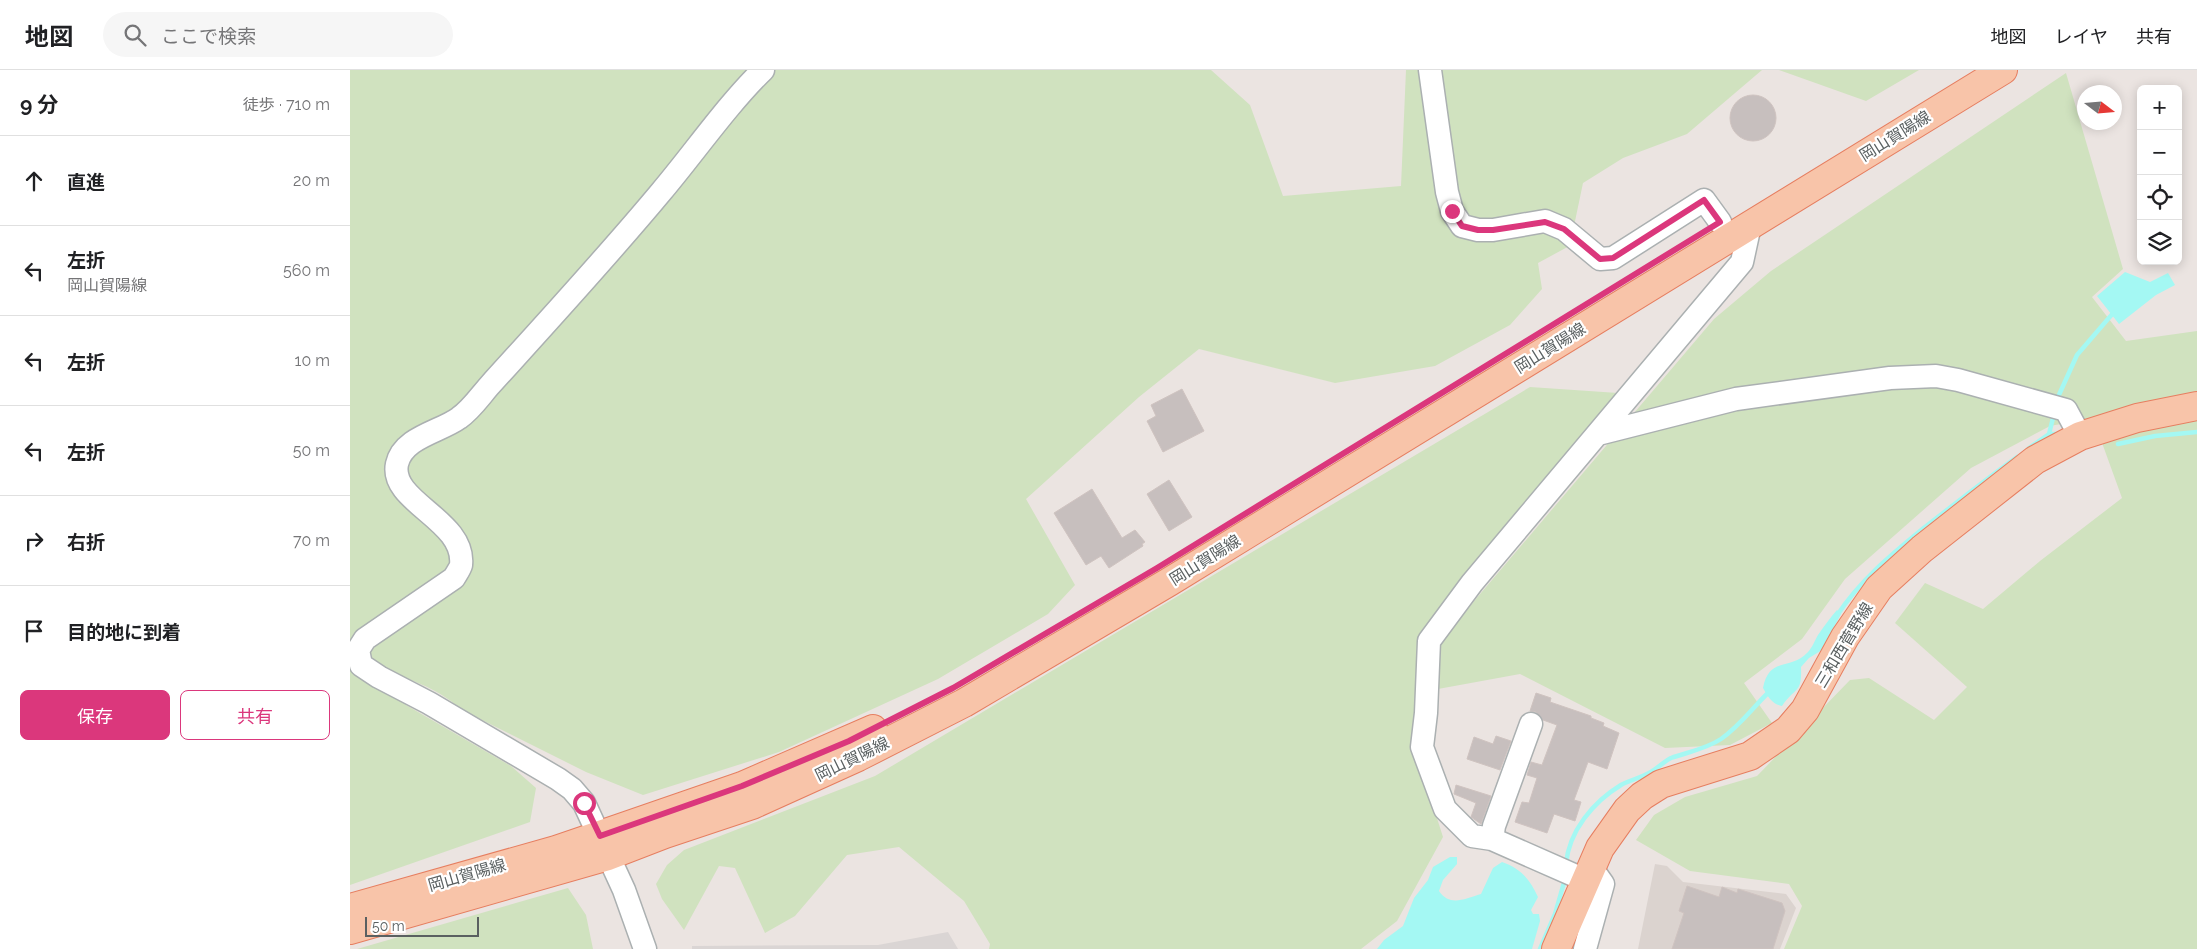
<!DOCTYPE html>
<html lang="ja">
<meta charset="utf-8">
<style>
:root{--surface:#fff;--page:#f6f6f6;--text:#202124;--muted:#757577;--line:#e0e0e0;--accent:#db377c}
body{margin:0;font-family:Raleway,"Noto Sans JP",sans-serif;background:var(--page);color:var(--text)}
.controls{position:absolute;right:15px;top:15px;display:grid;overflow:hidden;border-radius:8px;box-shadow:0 2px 12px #0003}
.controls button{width:45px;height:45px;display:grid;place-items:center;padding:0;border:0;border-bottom:1px solid var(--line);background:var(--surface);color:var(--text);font:25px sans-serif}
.compass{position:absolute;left:1727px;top:15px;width:45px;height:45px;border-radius:50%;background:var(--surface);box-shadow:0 2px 12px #0003;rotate:106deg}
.scale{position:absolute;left:15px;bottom:12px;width:114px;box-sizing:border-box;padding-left:5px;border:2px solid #5a6061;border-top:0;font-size:14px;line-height:18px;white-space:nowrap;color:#5a6061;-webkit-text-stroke:4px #fff;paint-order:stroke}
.stop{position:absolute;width:15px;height:15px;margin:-11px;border:4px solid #db377c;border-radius:50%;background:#fff}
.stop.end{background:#db377c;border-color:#fff;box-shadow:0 1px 5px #0008}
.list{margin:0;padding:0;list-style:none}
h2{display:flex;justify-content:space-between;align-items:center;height:65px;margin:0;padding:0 20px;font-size:21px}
h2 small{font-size:16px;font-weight:400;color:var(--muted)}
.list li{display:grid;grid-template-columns:32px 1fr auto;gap:15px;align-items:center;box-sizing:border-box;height:90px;padding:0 20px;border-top:1px solid var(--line)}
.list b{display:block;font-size:19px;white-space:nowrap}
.list p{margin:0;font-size:16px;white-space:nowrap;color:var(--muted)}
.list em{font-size:16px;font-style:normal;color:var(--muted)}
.actions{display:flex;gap:10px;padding:15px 20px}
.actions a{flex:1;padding:11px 0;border:1px solid var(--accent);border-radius:8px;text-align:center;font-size:18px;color:var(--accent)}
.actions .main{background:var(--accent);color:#fff}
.icon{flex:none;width:28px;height:28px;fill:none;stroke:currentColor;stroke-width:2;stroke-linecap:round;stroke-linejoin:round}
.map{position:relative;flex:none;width:1847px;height:879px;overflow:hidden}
header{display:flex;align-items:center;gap:30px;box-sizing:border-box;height:70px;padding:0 25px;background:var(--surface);border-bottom:1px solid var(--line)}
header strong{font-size:24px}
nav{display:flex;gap:28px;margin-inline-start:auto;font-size:18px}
.search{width:350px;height:45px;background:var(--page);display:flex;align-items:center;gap:12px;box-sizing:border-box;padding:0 18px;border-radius:28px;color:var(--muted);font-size:19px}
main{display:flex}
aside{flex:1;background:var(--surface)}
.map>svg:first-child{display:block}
.industrial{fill:#dad5d4}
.education{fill:#dbd3cf}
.green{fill:#d0e2bf}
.water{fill:#a4f8f3}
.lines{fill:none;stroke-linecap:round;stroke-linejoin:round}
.stream{stroke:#a4f8f3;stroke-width:4.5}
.building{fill:#c7bfbe;stroke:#cfc3c0}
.minor-casing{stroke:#abb0b1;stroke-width:25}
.major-casing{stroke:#e67e60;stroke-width:30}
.minor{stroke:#fff;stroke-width:22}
.major{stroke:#f8c4a9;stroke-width:28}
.route{stroke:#db377c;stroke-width:6}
.labels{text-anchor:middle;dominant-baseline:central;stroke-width:4.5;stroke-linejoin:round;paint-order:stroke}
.street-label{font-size:16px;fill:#5a6061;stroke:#fff}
</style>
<header>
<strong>地図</strong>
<div class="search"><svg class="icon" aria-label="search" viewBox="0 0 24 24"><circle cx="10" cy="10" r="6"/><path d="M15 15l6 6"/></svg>ここで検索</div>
<nav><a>地図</a><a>レイヤ</a><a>共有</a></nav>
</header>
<main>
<aside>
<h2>9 分<small>徒歩 · 710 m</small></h2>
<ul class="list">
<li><svg class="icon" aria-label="ahead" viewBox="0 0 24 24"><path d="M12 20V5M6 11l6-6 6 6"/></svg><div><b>直進</b></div><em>20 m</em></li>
<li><svg class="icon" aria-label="left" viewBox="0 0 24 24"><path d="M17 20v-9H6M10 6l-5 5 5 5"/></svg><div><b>左折</b><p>岡山賀陽線</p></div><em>560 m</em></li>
<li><svg class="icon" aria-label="left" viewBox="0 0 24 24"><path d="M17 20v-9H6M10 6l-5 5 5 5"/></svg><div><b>左折</b></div><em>10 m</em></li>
<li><svg class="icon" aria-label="left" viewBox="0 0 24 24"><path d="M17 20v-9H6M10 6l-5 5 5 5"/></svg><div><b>左折</b></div><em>50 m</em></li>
<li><svg class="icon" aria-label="right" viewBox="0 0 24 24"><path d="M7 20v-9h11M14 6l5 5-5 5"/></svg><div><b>右折</b></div><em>70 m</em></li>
<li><svg class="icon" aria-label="arrive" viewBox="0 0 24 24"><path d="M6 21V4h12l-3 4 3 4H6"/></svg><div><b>目的地に到着</b></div></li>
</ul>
<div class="actions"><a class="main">保存</a><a>共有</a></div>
</aside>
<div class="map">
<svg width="1847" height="879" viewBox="0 0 1847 879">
<rect width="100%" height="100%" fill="#ebe4e1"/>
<!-- industrial -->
<path class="industrial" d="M598 862 608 879H342V876L528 875Z"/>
<!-- education -->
<path class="education" d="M1305 794 1317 796 1333 812 1436 824 1446 838 1430 879H1288Z"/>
<!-- green -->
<path class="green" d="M0 0H861L900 35 933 126 1051 116 1056 0H1074L1109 162 1194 159 1223 174 1188 193 1192 219 1160 255 1085 296 985 313 849 279 789 327 676 429 725 515 698 544 588 609 429 682 293 725 236 702 110 639C88 617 54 608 26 597L20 582 36 566 0 578Z
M1086 0H1412L1337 64 1273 88 1233 113 1224 156 1137 154 1119 151 1106 136Z
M1429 0H1569L1516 31Z
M1716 3 1773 199 1742 227 1776 271 1847 261V879H1434L1452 836 1439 814 1340 801 1286 770 1304 745 1335 727 1407 706 1500 610 1519 608 1584 650 1617 617 1545 553 1575 513 1633 539 1690 491 1772 428 1743 348 1700 356 1621 398 1495 509 1452 569 1394 613 1422 653 1380 675 1315 678 1170 604 1088 619 1091 574 1125 530 1364 249 1421 201Z
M1180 317 1268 323 1117 501 1070 567 1065 679 1093 767 1047 851 1011 879H639L640 874 614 831 549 777 497 785 445 846 415 863 385 798 369 796 334 860 312 829 306 814 317 795 334 780 525 706Z
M0 594 59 631 56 635 161 696 186 718 180 752 0 815Z
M218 818 236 845 243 879H7Z"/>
<!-- water -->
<path class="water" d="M1775 202 1800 212 1818 203 1825 215 1806 225 1769 254 1747 226Z
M1487 540 1491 544 1472 580 1459 588 1451 597C1452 624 1446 616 1432 636 1422 634 1418 627 1413 618 1419 586 1441 601 1458 582 1462 578 1465 570 1468 565 1474 556 1480 548 1487 540Z
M1100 787H1107V794L1093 810 1089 821C1100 837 1114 829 1131 824L1143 798 1152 792C1172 799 1180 810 1188 827L1181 840 1183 844H1189L1190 851 1182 879H1027L1034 870 1053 856 1064 828 1078 810 1083 797Z"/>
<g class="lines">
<!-- stream -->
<path class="stream" d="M1708 327 1727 285 1764 242
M1699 364 1704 344
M1768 374 1805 366 1847 362
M1679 378 1699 364H1706
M1486 547C1510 510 1542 484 1575 457 1606 433 1636 409 1667 387
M1216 794C1219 761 1243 732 1271 715 1280 710 1290 708 1299 703 1307 699 1313 692 1321 688 1338 682 1356 679 1371 669 1391 655 1403 637 1420 621
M1190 879 1205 844 1215 809"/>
</g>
<!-- building -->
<path class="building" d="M1380 48a23 23 0 1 1 46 0a23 23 0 1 1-46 0Z
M832 319 854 361 813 382 797 351 806 346 801 335Z
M819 410 842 447 819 461 797 424Z
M742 419 772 468 785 460 795 472 792 474 793 476 759 498 751 486 736 495 704 443Z
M1186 623 1201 628 1200 632 1241 646V648L1254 653 1253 656 1269 663 1257 699 1238 692 1224 730 1231 732 1225 751 1204 744 1197 763 1165 752 1172 732 1179 733 1187 708 1177 705 1181 692 1192 695 1207 655 1193 650 1186 642 1180 641Z
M1146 666 1161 671 1150 700 1117 689 1124 667 1143 674Z
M1106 715 1141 726 1131 754 1121 747 1126 733 1104 724Z
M1337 816 1369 827 1372 817 1387 823 1388 819 1432 833 1435 841 1423 879H1322L1334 843 1329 841Z"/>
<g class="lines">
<defs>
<path id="minor" d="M1080 0 1097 122 1102 141 1112 156 1128 160H1143L1195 151 1214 159 1250 189 1263 188 1354 130 1370 152
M1248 364 1386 329 1540 308 1586 306 1608 310 1716 340 1730 366
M1142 769 1144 756 1181 654
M1235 810 1142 769 1122 766 1095 739 1072 677 1076 643 1079 571 1122 513 1392 192 1400 155
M295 879 274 820 234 733 222 719 208 709 79 633 29 607 11 595 8 580 15 569 104 508C106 504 110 499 111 495 116 450 39 432 47 394 53 367 90 362 109 348 121 340 131 325 140 315 198 251 256 188 311 122 344 83 377 35 413 0
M1235 879 1253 814 1241 797"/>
<path id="major" d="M0 838 206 780 250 765 392 716 523 659
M0 860 258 786 315 764 402 735 508 687 614 633 819 512 1653 0
M1206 879 1250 778 1277 740 1292 726 1311 714 1400 686 1438 660 1455 640 1495 567 1529 518 1572 479 1685 390 1730 366 1787 348 1847 336"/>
</defs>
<!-- minor casing -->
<use href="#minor" class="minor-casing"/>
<!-- major casing -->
<use href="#major" class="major-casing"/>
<!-- minor -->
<use href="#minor" class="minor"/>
<!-- major -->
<use href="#major" class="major"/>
</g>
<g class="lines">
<!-- route -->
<path class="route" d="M234 733 250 766 392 716 499 671 603 618 807 498 1370 152 1354 130 1263 188 1250 189 1214 159 1195 152 1143 160H1128L1112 156 1102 141"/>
</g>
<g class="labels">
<!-- street labels -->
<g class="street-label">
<text transform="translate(1545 66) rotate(-32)">岡山賀陽線</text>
<text transform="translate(1200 278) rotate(-32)">岡山賀陽線</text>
<text transform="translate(855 490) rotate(-32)">岡山賀陽線</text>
<text transform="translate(1494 575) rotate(-59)">三和西菅野線</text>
<text transform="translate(502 689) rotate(-26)">岡山賀陽線</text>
<text transform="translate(117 805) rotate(-16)">岡山賀陽線</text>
</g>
</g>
</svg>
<div class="controls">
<button>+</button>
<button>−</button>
<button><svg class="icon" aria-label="locate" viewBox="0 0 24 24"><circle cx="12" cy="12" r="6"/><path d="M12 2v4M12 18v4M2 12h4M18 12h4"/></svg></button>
<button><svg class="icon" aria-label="layers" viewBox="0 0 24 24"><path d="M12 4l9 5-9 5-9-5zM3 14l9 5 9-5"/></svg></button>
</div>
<svg class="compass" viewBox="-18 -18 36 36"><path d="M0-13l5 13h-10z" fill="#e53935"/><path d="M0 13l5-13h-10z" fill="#757577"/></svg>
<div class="scale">50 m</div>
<div class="stop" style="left:234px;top:733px"></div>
<div class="stop end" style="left:1102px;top:141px"></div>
</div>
</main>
